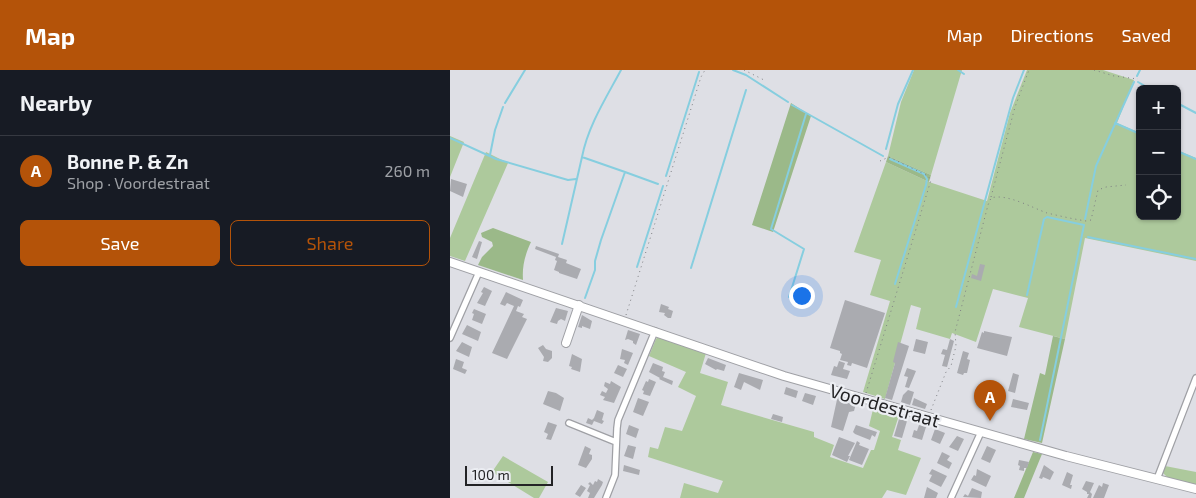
<!DOCTYPE html>
<meta charset="utf-8">
<style>
:root{--surface:#171b24;--page:#20242c;--text:#f1f3f6;--muted:#9ea1a6;--line:#363941;--accent:#b45309}
body{margin:0;font-family:"Exo 2",sans-serif;background:var(--page);color:var(--text)}
.controls{position:absolute;right:15px;top:15px;display:grid;overflow:hidden;border-radius:8px;box-shadow:0 1px 4px #0004}
.controls button{width:45px;height:45px;display:grid;place-items:center;padding:0;border:0;border-bottom:1px solid var(--line);background:var(--surface);color:var(--text);font:25px sans-serif}
.scale{position:absolute;left:15px;bottom:12px;width:88px;box-sizing:border-box;padding-left:5px;border:2px solid #232325;border-top:0;font-size:14px;line-height:18px;white-space:nowrap;color:#232325;-webkit-text-stroke:4px #ebedf2;paint-order:stroke}
.you{position:absolute;left:351px;top:225px;width:18px;height:18px;margin:-12px;border:4px solid #fff;border-radius:50%;background:#1a73e8;box-shadow:0 0 0 8px #1a73e833}
.badge{display:grid;place-items:center;width:32px;height:32px;border-radius:50%;background:var(--accent);color:#fff;font-size:16px;font-weight:700}
.pin{position:absolute;translate:-50% -41px;filter:drop-shadow(0 1px 2px #0008)}
.pin::after{content:'';position:absolute;top:26px;width:18px;height:15px;background:inherit;clip-path:polygon(0 0,100% 0,50% 100%)}
.list{margin:0;padding:0;list-style:none}
h2{display:flex;justify-content:space-between;align-items:center;height:65px;margin:0;padding:0 20px;font-size:21px}
h2 small{font-size:16px;font-weight:400;color:var(--muted)}
.list li{display:grid;grid-template-columns:32px 1fr auto;gap:15px;align-items:center;box-sizing:border-box;height:70px;padding:0 20px;border-top:1px solid var(--line)}
.list b{display:block;font-size:19px;white-space:nowrap}
.list p{margin:0;font-size:16px;white-space:nowrap;color:var(--muted)}
.list em{font-size:16px;font-style:normal;color:var(--muted)}
.actions{display:flex;gap:10px;padding:15px 20px}
.actions a{flex:1;padding:11px 0;border:1px solid var(--accent);border-radius:8px;text-align:center;font-size:18px;color:var(--accent)}
.actions .main{background:var(--accent);color:#fff}
.icon{flex:none;width:28px;height:28px;fill:none;stroke:currentColor;stroke-width:2;stroke-linecap:round;stroke-linejoin:round}
.map{position:relative;flex:none;width:746px;height:428px;overflow:hidden}
header{display:flex;align-items:center;gap:30px;box-sizing:border-box;height:70px;padding:0 25px;background:var(--accent);color:#fff}
header strong{font-size:24px}
nav{display:flex;gap:28px;margin-inline-start:auto;font-size:18px}
main{display:flex}
aside{flex:1;background:var(--surface)}
.map>svg:first-child{display:block}
.green{fill:#adc99c}
.forest{fill:#9bb989}
.lines{fill:none;stroke-linecap:round;stroke-linejoin:round}
.stream{stroke:#86cedf;stroke-width:2}
.building{fill:#aaabb0}
.street-casing{stroke:#9fa0a5;stroke-width:8}
.secondary-casing{stroke:#9fa0a5;stroke-width:10}
.path{stroke:#7e7f83;stroke-width:1;stroke-dasharray:1 4;stroke-linecap:butt}
.street{stroke:#fff;stroke-width:5.5}
.secondary{stroke:#fff;stroke-width:8}
.labels{text-anchor:middle;dominant-baseline:central;stroke-width:4.5;stroke-linejoin:round;paint-order:stroke}
.street-label{font-size:19px;fill:#232325;stroke:#ebedf2}
</style>
<header>
<strong>Map</strong>
<nav><a>Map</a><a>Directions</a><a>Saved</a></nav>
</header>
<main>
<aside>
<h2>Nearby<small></small></h2>
<ul class="list">
<li><span class="badge">A</span><div><b>Bonne P. &amp; Zn</b><p>Shop · Voordestraat</p></div><em>260 m</em></li>
</ul>
<div class="actions"><a class="main">Save</a><a>Share</a></div>
</aside>
<div class="map">
<svg width="746" height="428" viewBox="0 0 746 428">
<rect width="100%" height="100%" fill="#dedfe5"/>
<!-- green -->
<path class="green" d="M464 0H512L481 105 438 86 451 32Z
M577 0H653L684 10 667 53 690 63V146H727V80L746 88V191L635 168 615 269 569 257 578 228 543 219 526 272 502 263 500 269 466 259 471 238 461 235 435 329 413 322 440 231 420 225 431 190 404 182 436 92 479 112 537 131 560 43Z
M0 66 14 72 0 107Z
M36 82 58 93 15 191 0 186V168Z
M208 267 256 283 250 303 278 312 271 335 364 362V367L384 375 380 387 413 398 421 380H424L430 361 419 356 424 335 450 342 442 367 451 370 448 380 471 388 456 425 437 420 432 428H230L234 413 268 423 273 411 198 387 200 377 208 379 215 357 232 361 246 326 228 317 236 302 199 286 206 269Z
M53 386 98 412 89 428H84L42 402Z
M715 396 746 402V415L717 407 713 403Z"/>
<!-- forest -->
<path class="forest" d="M341 33 361 46 323 162 302 155Z
M438 86 481 105 479 112 436 92Z
M43 158 81 172C75 185 72 196 73 210L28 195 32 187 43 176 42 172 32 167 31 163Z
M603 266 615 269 592 373 574 369 590 303 595 305Z
M583 382 592 384 574 428H564Z"/>
<g class="lines">
<!-- stream -->
<path class="stream" d="M283 0 296 5 338 32
M508 0 514 4
M687 6 690 0
M688 12 700 19
M55 33 75 0
M727 33 746 43
M342 35 433 86
M665 53 690 64
M0 68 46 89 118 110 126 109
M436 79 448 34 463 0
M727 81 746 89
M40 85 45 60 53 37
M440 89 474 104 477 109 476 115 445 214
M175 102 208 114
M216 106 249 2
M635 149 646 96 684 12
M638 167 746 189
M112 174 132 87
M187 197 213 116
M241 198 296 20
M577 225 594 149 597 147 634 155 590 370
M339 227 354 179 321 159 356 44
M135 228 145 200V191L151 170 175 102 132 87C138 56 156 28 171 0
M506 237 563 28 574 0"/>
</g>
<!-- building -->
<path class="building" d="M1 109 17 114 13 127 0 121Z
M29 171 32 172 27 189 22 187Z
M86 176 109 184 108 187 117 190 116 193 131 199 127 209 109 203V202L104 200 107 191 105 190 106 187 85 179Z
M530 194 535 195 531 211 521 208 522 204 527 206Z
M34 217 42 221 35 236 27 233 33 223 31 222Z
M56 222 73 230 70 237 68 236 66 241 74 244 72 247 77 249 57 289 42 283 64 236 57 233 55 236 50 234Z
M395 230 435 243 417 298 402 293 401 296 397 295 398 292 390 290 392 284 390 283V281L380 278Z
M211 234 219 237 218 239 223 241 221 248H218L214 245 215 243 209 242Z
M106 238 118 241 115 251 111 249 108 251 107 254 100 252Z
M24 239 36 244 32 254 22 250 24 244 22 243Z
M132 245 142 251 140 259 132 256V258L128 257Z
M17 255 31 262 28 271 12 264Z
M178 260 190 264 186 275 183 273V271L178 269 175 270Z
M534 261 562 267 557 286 527 278 532 262 534 263Z
M466 269 478 272 475 284 463 281Z
M500 269 504 271 497 297 492 296 495 285 491 284 493 279 497 280Z
M12 272 22 277 19 287 6 281Z
M448 272 459 276 442 330 435 328 445 293 443 292Z
M93 275 96 279 102 281V288L98 292 93 291 94 287 88 278Z
M172 279 183 283 178 295 174 293 175 290 170 289Z
M513 281 519 283 517 289 520 290 517 303H514L513 305 507 303Z
M122 284 132 289 130 302 121 299 122 297 119 296Z
M258 288 276 295 274 301 267 299 266 300 255 294Z
M6 289 14 292 12 298 17 300 15 304 3 299Z
M389 291 395 293 393 299 400 301 397 309 381 305 384 296 387 297Z
M203 293 213 297 212 301 215 302 213 307 223 311 222 315 209 309 210 308 199 302Z
M168 295 177 299 173 307 164 303Z
M457 298 466 301 459 318 455 317 458 307 454 306Z
M289 303 313 310 310 320 294 312 291 320 284 317Z
M563 303 569 305 565 323 558 321Z
M199 309 206 312 200 326 193 324 194 321 192 320 196 311 198 312Z
M161 311 171 317 164 333 153 330 155 327 150 325 152 321 156 323 158 319 154 316 155 312 160 314Z
M336 317 348 321 346 328 334 324Z
M458 320 464 322 460 335 451 332 453 325Z
M98 321 106 323 114 328 110 341 93 334Z
M355 323 366 326 363 335 352 331Z
M388 325 407 330 404 341 399 342 393 361 381 357Z
M188 328 199 332 193 346 183 342Z
M464 328 477 334 475 339 462 335Z
M563 329 579 333 577 340 561 337Z
M147 340 154 343 152 350 154 351 152 354 144 351 142 355 136 353 138 348 142 350 144 348Z
M323 344 333 347 332 352 321 349Z
M449 349 457 351 452 368 444 366Z
M98 352 107 355 101 370 96 369 98 364 94 362Z
M179 355 189 359 186 368 176 364Z
M406 355 427 362 425 367 422 365 420 370 405 364 403 362Z
M469 355 476 357 472 370 462 367 464 360 467 361Z
M485 359 495 363 490 374 481 370Z
M507 366 514 369 508 381 499 377Z
M389 367 405 373 398 386H400L397 392 382 385Z
M407 371 410 373 409 375 419 379 412 395 399 390Z
M178 375 186 377 183 389 174 386Z
M135 376 141 379 139 384 142 385V389L136 398 128 395Z
M537 376 546 380 540 393 531 389Z
M492 382 500 386 497 390 502 393 499 399 487 393Z
M569 390 579 392 577 398H574V401L569 400 570 396 568 395Z
M174 395 190 400 189 405 173 401Z
M594 395 604 402 600 410 593 407 592 409 589 408Z
M482 399 497 406 491 417 479 411 482 405 479 404Z
M527 399 541 406 536 417 521 410 524 405 526 406Z
M617 402 623 405 620 415H622L621 419 612 415Z
M148 409 153 412 152 415 144 428H138L140 423 137 421 140 415 138 414 140 412 143 415 145 411 147 412Z
M636 411 644 413 640 422 642 424 641 428H637L639 424H637V422L632 419Z
M653 413 659 415 654 428H643L649 415 652 417Z
M131 415 136 418 130 427 125 424Z
M477 417 488 423 486 428H474Z
M522 418 532 422 531 428 513 427 515 424 518 426Z"/>
<g class="lines">
<defs>
<path id="street" d="M0 268 29 202
M119 353 166 372
M707 409 746 308
M156 428 165 405 167 358 168 350 205 261
M501 428 531 362"/>
<path id="secondary" d="M0 192 334 306 616 386 746 419
M116 273 129 235"/>
</defs>
<!-- street casing -->
<use href="#street" class="street-casing"/>
<!-- secondary casing -->
<use href="#secondary" class="secondary-casing"/>
<!-- path -->
<path class="path" d="M294 0 314 10
M644 0 664 6 688 9
M541 127 565 37 579 0
M176 245 251 7 255 0
M416 323 481 110 478 106 439 87 430 91
M481 340 496 302 501 296 506 276 505 262 538 135 541 128C556 123 583 138 597 143 610 146 623 149 636 151L641 150 648 120 656 117 676 115"/>
<!-- street -->
<use href="#street" class="street"/>
<!-- secondary -->
<use href="#secondary" class="secondary"/>
</g>
<g class="labels">
<!-- street labels -->
<g class="street-label">
<text transform="translate(435 335) rotate(16)">Voordestraat</text>
</g>
</g>
</svg>
<div class="controls">
<button>+</button>
<button>−</button>
<button><svg class="icon" aria-label="locate" viewBox="0 0 24 24"><circle cx="12" cy="12" r="6"/><path d="M12 2v4M12 18v4M2 12h4M18 12h4"/></svg></button>
</div>
<div class="scale">100 m</div>
<div class="you"></div>
<div class="pin badge" style="left:540px;top:351px">A</div>
</div>
</main>
